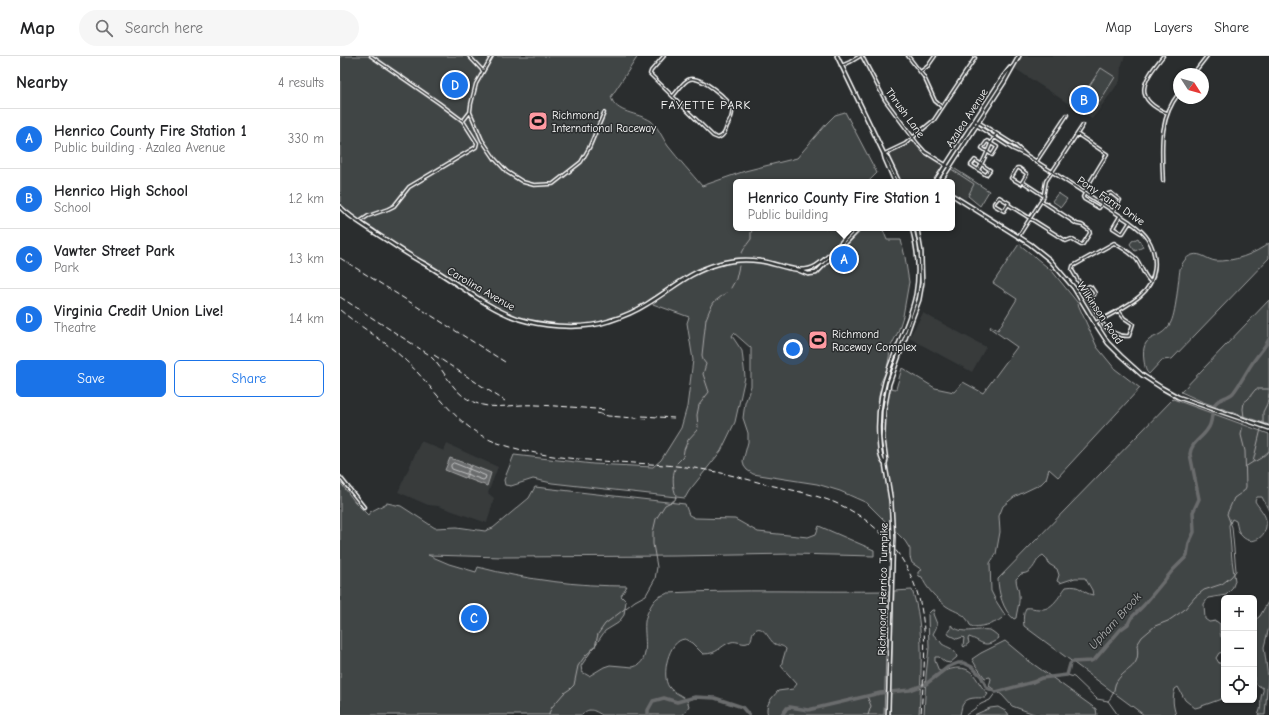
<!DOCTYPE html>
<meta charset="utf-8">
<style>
:root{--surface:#fff;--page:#f6f6f6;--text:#202124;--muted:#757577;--line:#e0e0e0;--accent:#1a73e8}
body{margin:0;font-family:"Comic Neue",sans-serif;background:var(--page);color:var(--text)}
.controls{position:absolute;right:12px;bottom:12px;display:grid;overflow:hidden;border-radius:6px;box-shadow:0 1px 3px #0004}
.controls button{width:36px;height:36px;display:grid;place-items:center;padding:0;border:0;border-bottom:1px solid var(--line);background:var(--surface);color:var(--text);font:20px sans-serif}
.compass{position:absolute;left:833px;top:12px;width:36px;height:36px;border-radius:50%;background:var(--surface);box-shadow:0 1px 3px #0004;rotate:126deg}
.you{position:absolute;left:453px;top:293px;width:14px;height:14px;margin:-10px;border:3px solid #fff;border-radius:50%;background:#1a73e8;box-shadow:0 0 0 6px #1a73e833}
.badge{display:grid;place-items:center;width:26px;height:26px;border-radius:50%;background:var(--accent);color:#fff;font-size:13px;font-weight:700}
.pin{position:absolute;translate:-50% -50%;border:2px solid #fff;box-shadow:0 1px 4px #0006}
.popup{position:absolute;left:393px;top:123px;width:222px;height:52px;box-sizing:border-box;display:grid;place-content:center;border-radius:6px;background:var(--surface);filter:drop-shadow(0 1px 3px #0005);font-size:13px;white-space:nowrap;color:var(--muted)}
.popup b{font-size:15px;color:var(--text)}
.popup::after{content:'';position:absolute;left:50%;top:100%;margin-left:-8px;border:8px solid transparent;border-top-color:var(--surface)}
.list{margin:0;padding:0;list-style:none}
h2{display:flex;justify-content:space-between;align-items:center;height:52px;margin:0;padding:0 16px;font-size:17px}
h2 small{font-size:13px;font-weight:400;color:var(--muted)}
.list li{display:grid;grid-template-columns:26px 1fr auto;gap:12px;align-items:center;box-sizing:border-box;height:60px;padding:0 16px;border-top:1px solid var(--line)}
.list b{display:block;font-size:15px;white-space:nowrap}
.list p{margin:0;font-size:13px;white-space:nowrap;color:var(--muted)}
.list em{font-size:13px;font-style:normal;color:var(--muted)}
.actions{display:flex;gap:8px;padding:12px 16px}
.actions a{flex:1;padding:9px 0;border:1px solid var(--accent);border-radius:6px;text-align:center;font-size:14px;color:var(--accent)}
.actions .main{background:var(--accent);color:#fff}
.icon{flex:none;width:22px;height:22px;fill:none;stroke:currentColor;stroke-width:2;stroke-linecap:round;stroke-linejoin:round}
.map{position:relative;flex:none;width:929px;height:659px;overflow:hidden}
header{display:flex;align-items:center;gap:24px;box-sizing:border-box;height:56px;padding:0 20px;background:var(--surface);border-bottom:1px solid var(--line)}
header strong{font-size:19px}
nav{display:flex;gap:22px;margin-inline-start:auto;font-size:14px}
.search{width:280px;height:36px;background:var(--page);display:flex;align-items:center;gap:10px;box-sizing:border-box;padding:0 14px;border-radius:22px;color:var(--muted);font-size:15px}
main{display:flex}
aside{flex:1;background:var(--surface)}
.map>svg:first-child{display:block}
.built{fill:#373a3b}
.green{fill:#414445;stroke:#a0a2a2}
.water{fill:#6a6c6d;stroke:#a6a7a7}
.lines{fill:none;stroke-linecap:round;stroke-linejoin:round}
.shore{stroke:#c3c4c5;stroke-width:1}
.stream{stroke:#a6a7a7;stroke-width:1}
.river{stroke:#6a6c6d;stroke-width:3.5}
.street-casing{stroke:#fff;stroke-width:4.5}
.secondary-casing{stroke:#fff;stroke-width:5.5}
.street{stroke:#2a2d2e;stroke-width:1.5}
.secondary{stroke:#2a2d2e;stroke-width:2.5}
.rail{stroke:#fff;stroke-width:1;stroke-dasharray:6 3;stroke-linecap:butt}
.labels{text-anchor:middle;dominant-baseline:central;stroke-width:3;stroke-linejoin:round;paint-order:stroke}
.street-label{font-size:11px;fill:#fff;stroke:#2a2d2e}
.poi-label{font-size:11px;fill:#fff;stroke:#2a2d2e;text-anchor:start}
.neighbourhood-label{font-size:12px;letter-spacing:1px;fill:#fff;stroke:#2a2d2e}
.water-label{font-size:12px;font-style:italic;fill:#b4b6b6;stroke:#2a2d2e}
</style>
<header>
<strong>Map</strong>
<div class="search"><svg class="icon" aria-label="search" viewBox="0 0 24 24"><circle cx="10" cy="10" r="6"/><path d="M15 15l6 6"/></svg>Search here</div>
<nav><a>Map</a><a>Layers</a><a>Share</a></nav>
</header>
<main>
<aside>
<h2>Nearby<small>4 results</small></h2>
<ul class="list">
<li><span class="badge">A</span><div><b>Henrico County Fire Station 1</b><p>Public building · Azalea Avenue</p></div><em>330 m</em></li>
<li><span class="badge">B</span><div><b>Henrico High School</b><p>School</p></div><em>1.2 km</em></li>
<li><span class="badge">C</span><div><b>Vawter Street Park</b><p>Park</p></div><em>1.3 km</em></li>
<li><span class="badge">D</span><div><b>Virginia Credit Union Live!</b><p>Theatre</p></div><em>1.4 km</em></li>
</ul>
<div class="actions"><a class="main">Save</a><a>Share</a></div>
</aside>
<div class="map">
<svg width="929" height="659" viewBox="0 0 929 659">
<rect width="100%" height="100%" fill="#2a2d2e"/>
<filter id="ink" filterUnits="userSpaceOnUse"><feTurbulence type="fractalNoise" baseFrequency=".025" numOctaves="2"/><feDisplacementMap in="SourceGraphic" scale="8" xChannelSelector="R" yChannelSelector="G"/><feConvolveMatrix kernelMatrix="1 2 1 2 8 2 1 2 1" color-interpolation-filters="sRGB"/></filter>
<g filter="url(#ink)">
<!-- built -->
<path class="built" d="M682 0H785L781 11 780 25 752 63 674 12Z
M572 85 584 96 603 109 604 110 594 126H561L549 99Z
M610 113 635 128 626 143 612 135V126H601Z
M583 257 646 291 632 316 569 282Z
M81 385 104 395 107 388 158 411 148 437 154 442 147 467 98 450 88 449 58 436Z"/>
<!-- green -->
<path class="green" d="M0 0H298L271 41C276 58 297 56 311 65 317 69 323 83 328 90 339 104 351 117 362 130L405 115 457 102 486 68 495 59 505 56 537 117 528 126H396V172H517L518 173 520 172H541L543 174 547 184H561L565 201 569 226 563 260 558 276 551 290 547 313 540 328 544 331 556 333 562 312 595 332 614 336 623 326 643 337 677 291 650 272 651 270 658 274 677 243 653 227 679 188 712 215 737 246 757 291 775 313 800 332 718 421 709 413 706 423 701 428 674 441 663 450 659 460 660 476 656 498 650 507 651 535 656 545 665 559C658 568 644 570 633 571L630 569C625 556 616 557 606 550 597 543 585 531 582 521L579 520 578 518V516L582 514 572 507 570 501V493L565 485 527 447 500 435 477 428 413 418 407 414 404 410 403 405 408 386V377L403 362 405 347 411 330V292L394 277 392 280 402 295 405 321 395 366 381 395 349 435 345 442 212 427 193 423 171 430 165 429 164 424 174 399 253 408 313 411 321 404 341 372 347 351 353 304 347 267 349 261 310 247 269 265 234 271 189 266 159 254 45 184 0 151Z
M761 12 775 21 757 50 742 41Z
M612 111 649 135 640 150 628 140 634 128 611 113Z
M718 137 727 143 721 151 712 145Z
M798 182 803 191 795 195 790 188 792 185Z
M929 187V202L832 303 822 304 809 318C805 315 805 310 804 305 800 275 819 287 830 268 836 258 838 227 840 213 842 208 845 201 852 199 861 196 867 204 876 205 893 206 915 198 929 187Z
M929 244V369L863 346 841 336Z
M833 343 929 378V455L922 441H917L915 445C918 451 925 457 926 464 929 483 907 494 898 474 897 471 897 468 896 465L892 463 889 469 892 504 895 525 892 533 886 539 868 542 864 548 865 563 869 566 876 565 880 568V576L881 581 884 582V596L879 597 876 602 879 607 884 608V642L859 651 855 652 845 644 838 631 835 633C832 643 833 649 836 659H804L684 570C683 564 683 558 686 552 691 551 694 553 699 553 712 555 719 540 726 531 742 528 741 537 753 539L752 534 745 522H735L720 527 717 525 719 519 717 513 709 508 706 502 703 499C694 503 696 517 681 518L676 523C676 529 679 533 679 539 680 546 677 554 676 562L674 563C663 555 658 535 658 523Z
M0 426 15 446 28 459 30 456 47 447 61 450 95 472 117 471 145 475 153 472 189 442 195 431 345 448 349 459 355 462 395 463 418 476 468 481 476 478 479 470 534 494V500L454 498 335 500 163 501 88 499 109 508 136 516 138 511C187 524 237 530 287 530L281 540 286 545 284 559 278 567 265 575 241 610 242 616 249 620 264 611 270 609 293 611C314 606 301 575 306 561 308 555 312 546 317 542 319 540 324 539 328 537 401 533 475 536 548 535L544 659H428C424 649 432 642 438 635L453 633 457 628 441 610 446 593C443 589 439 590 435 588 429 585 423 566 414 575 411 578 413 583 409 586 404 590 397 584 391 586 379 590 379 598 363 598L352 587 345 583C328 584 321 620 329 631 335 639 347 639 349 650L343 659H262C254 654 248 651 242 659H0Z
M572 534C585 570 581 621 579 659H550L554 535Z
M929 544V571L924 591 928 621 925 659H918C922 650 920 650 921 642 921 638 924 636 923 632L914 627V565L920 560Z
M592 554H595L593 558 597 568 596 572 593 578C595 582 600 583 602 588 608 592 615 592 617 601L610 607 605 606 599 601H595V605L599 615C605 616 611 612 618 612 631 612 634 619 640 628 642 632 646 635 648 638L645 642C637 642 626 640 622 650 621 653 621 656 620 659H584L586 619 589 592 588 558Z
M611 569C622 580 636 572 650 574 652 575 656 578 658 580L659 582C644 594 642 585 629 581L628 583 629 587 624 591 623 590 624 582 623 581 617 583 609 579 608 577 611 573Z
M665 585 689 605 756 653 757 659H697L672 650 662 639 649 630 651 623 650 621 645 622 636 610 632 603 641 597Z
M658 651 667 656 669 659H634L650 652Z"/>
<!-- water -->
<path class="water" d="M110 402 130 409 125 422 105 414Z
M131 409 151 417 147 430 126 422Z"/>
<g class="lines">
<!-- shore -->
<path class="shore" d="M114 407 144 419 146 420 145 423 143 424 112 413 111 411V409Z"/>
<!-- stream -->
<path class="stream" d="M402 197 405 191 411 183V176L415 172
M391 232 396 223 399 210
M904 361 903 353 904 346C911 342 910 339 916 333H929
M923 368V356L927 348 929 338
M914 406 921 402 929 395
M337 407 343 401 344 394 348 384 357 374 358 371 357 359 359 349 369 336 363 318 366 308 363 304 362 299 366 263 370 253 374 246 386 237
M905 411 913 406 921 373
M727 619 734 621 757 643 768 645 778 659
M527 640 531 650 528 659
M768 645C770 643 772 640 773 637 775 633 774 629 777 625 787 610 801 613 797 589L802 581 815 570 828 565 844 554 855 541 864 534 882 528 891 521 896 515 892 471 887 458 894 442 904 435 906 431 905 395 901 379 903 367
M209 659V657L212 651 224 637 230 633 234 629 238 610 245 600 255 591 258 578 265 568 295 545 306 539 315 523 317 511 313 488V476L316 463 325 449 335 444 336 439C333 433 332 419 335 413
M626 659 641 648 650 644 656 636"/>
<!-- river -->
<path class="river" d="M308 659V654L313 645 324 642 337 646 355 641 375 642 402 651 409 659
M442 659 447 652 450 651 468 654 540 637 570 634 586 628 608 611 618 607H624L632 611 641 620 647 632 656 636 693 626 702 622 727 619 730 608 732 606 751 605 755 603 781 573 788 568 791 562 804 549 833 514 845 502 847 499 849 487 854 476 853 456 859 443 850 398C851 387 861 383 867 374 874 366 870 357 875 348 879 342 888 342 893 337 901 327 906 316 913 306 918 298 925 292 929 283"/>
<defs>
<path id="street" d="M31 0 99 47 123 65 130 56
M129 0 143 15
M152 0 136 28 131 48 130 56 142 84 155 103 167 116 183 126 194 129 213 128 241 106 249 92 264 57
M324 0 311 15 310 18 373 80 378 82C384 80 385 76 387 70 390 65 393 58 392 53 389 43 361 20 350 23 343 25 338 35 333 40
M522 0 545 44 577 87 585 96 609 111
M568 0 584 21 595 45 602 51
M823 0C805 23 790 42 827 57
M501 10 510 6 520 0
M580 16 588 10 595 0
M853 18 867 0
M635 64 676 90 685 98
M633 67 673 93 686 99 790 166C797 171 804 176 808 183 819 201 817 226 800 240 787 251 770 259 755 267
M737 78 767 98 744 136
M647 85 657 91 652 99 642 92Z
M544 98 565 88 594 64 635 2
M635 104 650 114 646 119 631 109Z
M696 106 727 59
M677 112H679L687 118 681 128 671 122Z
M638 114C646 102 649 89 656 78
M823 125C822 92 818 64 839 37
M683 126 704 140
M745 137 743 141 744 143 759 152 768 138 771 137 780 144 773 155
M659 141 669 147 664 155 654 149V147Z
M669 149 726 185 731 183 741 189 743 188 750 177 749 174 742 169 737 168 702 145
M780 160 773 172 781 177H783L790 166
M19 166 28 160 48 153 54 150 69 131 136 91 137 87 123 65
M678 181 703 142 706 125 743 69
M744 234 749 230 751 231 755 237 754 239 749 242
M759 260 732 214 733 210 774 187C782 192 792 197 797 204 802 211 804 221 811 226
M763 268C768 275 780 281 789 280L793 268 784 262 778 254
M0 421 24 451"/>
<path id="secondary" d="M497 0 544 98 547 101 559 126
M544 99 545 103 555 126
M595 126 663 21 670 12
M600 126 665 25 679 0
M612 139 690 188 710 204 734 232 755 267 768 287 781 300 802 319 822 332 838 341 929 372
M0 151C11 162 24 169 37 178 53 188 68 199 85 208 117 226 144 251 179 263 192 267 205 269 218 270 235 271 252 271 269 265 282 261 296 255 307 248 332 233 349 216 378 208 391 204 406 203 420 205 437 207 459 220 476 210 491 201 502 184 515 172
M458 214 468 218 476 217 520 172
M544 407C539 401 540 392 539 384 537 359 541 334 550 310 559 286 571 263 576 238 580 216 578 194 572 172
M548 659 553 481 551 445 545 408 546 404 543 382 544 355 549 328 572 263 579 244 582 227 581 195 577 172"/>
</defs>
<!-- street casing -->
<use href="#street" class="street-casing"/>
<!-- secondary casing -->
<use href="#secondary" class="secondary-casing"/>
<!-- street -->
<use href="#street" class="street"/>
<!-- secondary -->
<use href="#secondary" class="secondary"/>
<!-- rail -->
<path class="rail" d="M0 202 165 306
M0 241 88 298C102 310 108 328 123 340 148 358 169 347 197 349 220 350 244 352 267 354
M0 254C20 271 44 284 64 303 95 331 114 370 155 386 217 408 282 404 346 411 373 414 399 421 425 428 447 433 469 437 491 445 537 463 571 502 581 551 588 586 583 623 581 659
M94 299 165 345
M257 357 268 360 307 363
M302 360 334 362"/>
</g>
</g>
<!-- icons -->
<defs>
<symbol id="stadium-square" viewBox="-11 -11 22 22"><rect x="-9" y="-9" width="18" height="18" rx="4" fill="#ff9aa2" stroke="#2a2d2e"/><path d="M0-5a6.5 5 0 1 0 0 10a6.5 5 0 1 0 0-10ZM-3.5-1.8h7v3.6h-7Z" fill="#111"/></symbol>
</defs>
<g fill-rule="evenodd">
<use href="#stadium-square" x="187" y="54" width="22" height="22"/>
<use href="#stadium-square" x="467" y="273" width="22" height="22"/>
</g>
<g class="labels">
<!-- street labels -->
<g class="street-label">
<text transform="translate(565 57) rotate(54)">Thrush Lane</text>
<text transform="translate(627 62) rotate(-57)">Azalea Avenue</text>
<text transform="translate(771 145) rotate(34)">Pony Farm Drive</text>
<text transform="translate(141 233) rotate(30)">Carolina Avenue</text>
<text transform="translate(760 257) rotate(56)">Wilkinson Road</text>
<text transform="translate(543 533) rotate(-89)">Richmond Henrico Turnpike</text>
</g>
<!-- poi labels -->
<g class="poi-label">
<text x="212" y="59">Richmond<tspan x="212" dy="13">International Raceway</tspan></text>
<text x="492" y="278">Richmond<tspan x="492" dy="13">Raceway Complex</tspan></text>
</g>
<!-- neighbourhood labels -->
<g class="neighbourhood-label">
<text x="366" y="49">FAYETTE PARK</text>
</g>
<!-- water labels -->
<g class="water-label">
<text transform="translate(775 565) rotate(-48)">Upham Brook</text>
</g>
</g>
</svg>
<div class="controls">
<button>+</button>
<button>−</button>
<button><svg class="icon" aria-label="locate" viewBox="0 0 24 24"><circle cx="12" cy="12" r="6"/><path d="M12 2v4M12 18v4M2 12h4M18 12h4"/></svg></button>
</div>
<svg class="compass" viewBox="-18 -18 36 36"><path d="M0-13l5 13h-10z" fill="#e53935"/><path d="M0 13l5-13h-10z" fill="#757577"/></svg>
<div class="you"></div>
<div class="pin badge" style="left:504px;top:203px">A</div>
<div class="popup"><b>Henrico County Fire Station 1</b>Public building</div>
<div class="pin badge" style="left:744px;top:44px">B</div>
<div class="pin badge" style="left:134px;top:562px">C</div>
<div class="pin badge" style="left:115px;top:29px">D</div>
</div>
</main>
